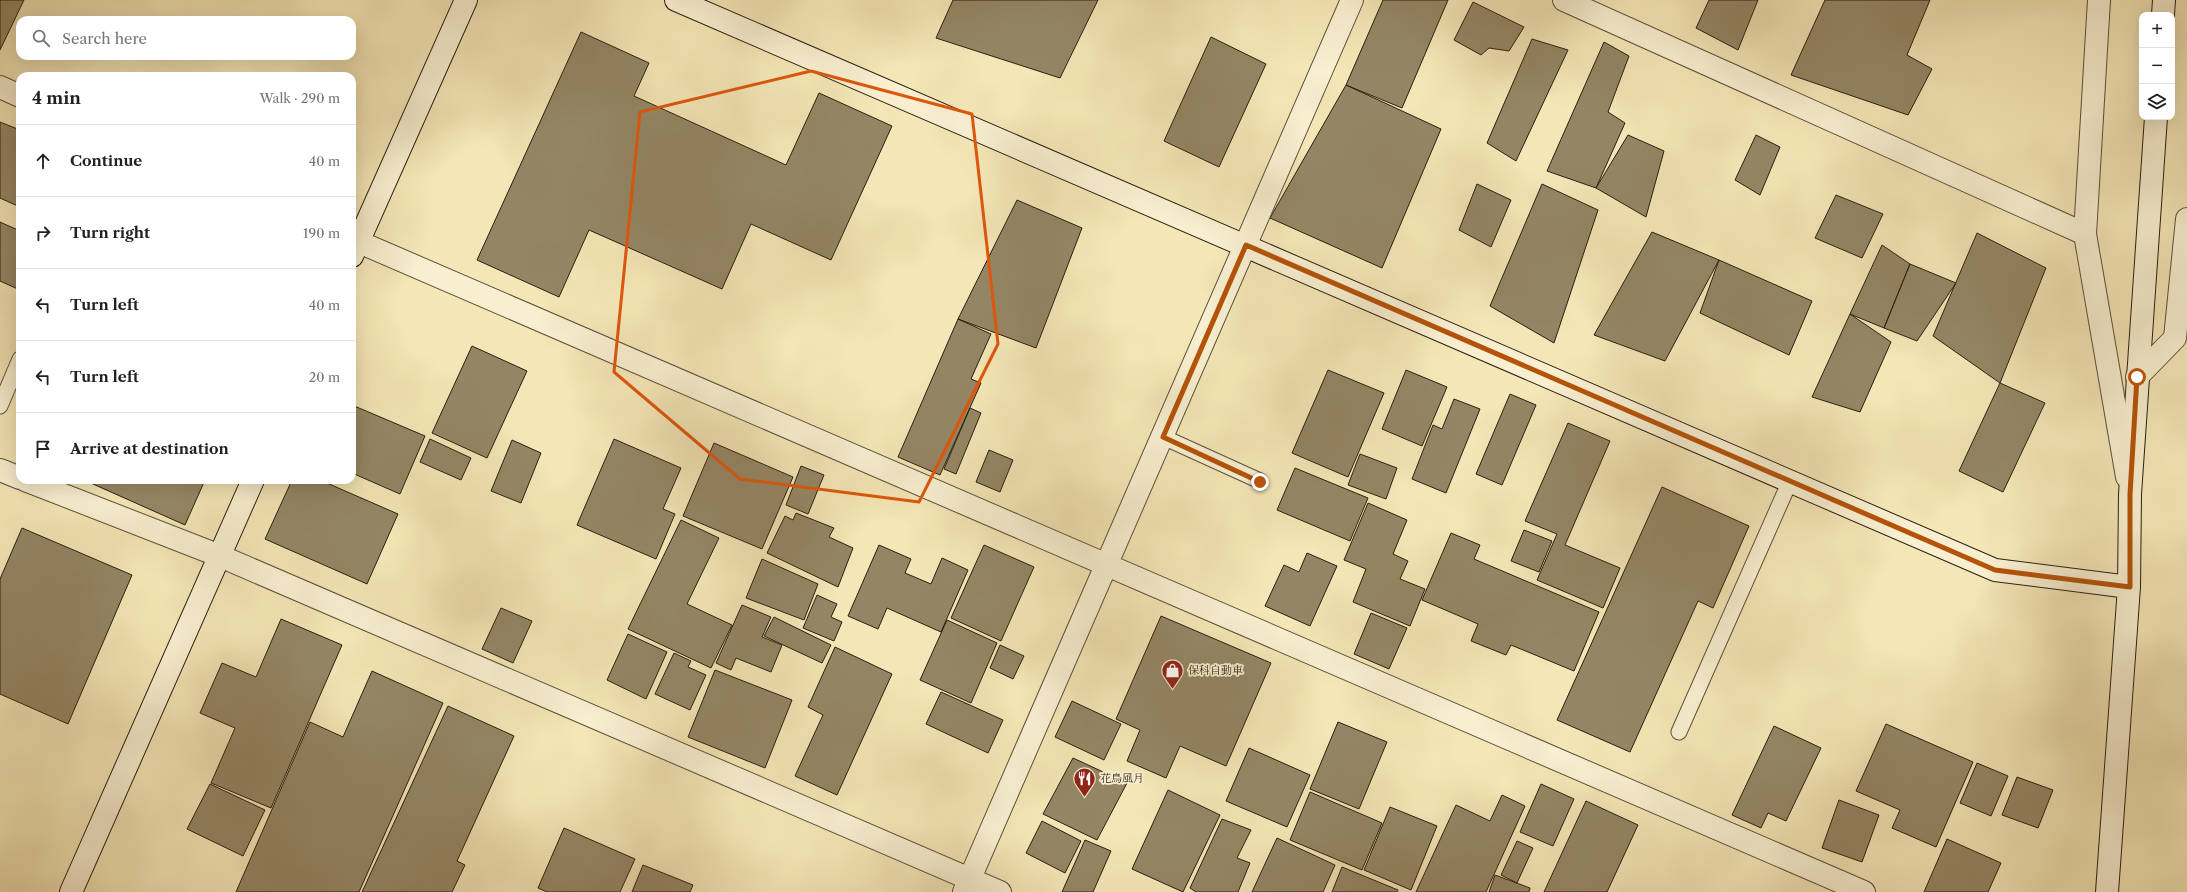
<!DOCTYPE html>
<meta charset="utf-8">
<style>
:root{--surface:#fff;--page:#f6f6f6;--text:#202124;--muted:#757577;--line:#e0e0e0}
body{margin:0;font-family:"Libre Caslon Text","Noto Serif JP",serif;background:var(--page);color:var(--text)}
.controls{position:absolute;right:12px;top:12px;display:grid;overflow:hidden;border-radius:8px;box-shadow:0 4px 16px #0002}
.controls button{width:36px;height:36px;display:grid;place-items:center;padding:0;border:0;border-bottom:1px solid var(--line);background:var(--surface);color:var(--text);font:20px sans-serif}
.stop{position:absolute;width:12px;height:12px;margin:-9px;border:3px solid #b45309;border-radius:50%;background:#fff}
.stop.end{background:#b45309;border-color:#fff;box-shadow:0 1px 4px #0008}
.list{margin:0;padding:0;list-style:none}
h2{display:flex;justify-content:space-between;align-items:center;height:52px;margin:0;padding:0 16px;font-size:17px}
h2 small{font-size:13px;font-weight:400;color:var(--muted)}
.list li{display:grid;grid-template-columns:26px 1fr auto;gap:12px;align-items:center;box-sizing:border-box;height:72px;padding:0 16px;border-top:1px solid var(--line)}
.list b{display:block;font-size:15px;white-space:nowrap}
.list em{font-size:13px;font-style:normal;color:var(--muted)}
.icon{flex:none;width:22px;height:22px;fill:none;stroke:currentColor;stroke-width:2;stroke-linecap:round;stroke-linejoin:round}
.map{position:relative;flex:none;width:2187px;height:892px;overflow:hidden}
.search{position:absolute;background:var(--surface);box-shadow:0 4px 16px #0002;left:16px;top:16px;width:340px;height:44px;display:flex;align-items:center;gap:10px;box-sizing:border-box;padding:0 14px;border-radius:12px;color:var(--muted);font-size:15px}
.panel{position:absolute;background:var(--surface);box-shadow:0 4px 16px #0002;left:16px;top:72px;width:340px;height:412px;border-radius:12px}
.map>svg:first-child{display:block}
.building{fill:#948665;stroke:#2b1e0e}
.lines{fill:none;stroke-linecap:round;stroke-linejoin:round}
.lane-casing{stroke:#5d5038;stroke-width:17}
.street-casing{stroke:#5d5038;stroke-width:24}
.secondary-casing{stroke:#2b1e0e;stroke-width:24}
.lane{stroke:#f8efd0;stroke-width:15}
.street{stroke:#f8efd0;stroke-width:22}
.secondary{stroke:#f8efd0;stroke-width:22}
.route{stroke:#b45309;stroke-width:5}
.marked{fill:none;stroke:#df560c;stroke-width:3;stroke-linejoin:round}
.labels{text-anchor:middle;dominant-baseline:central;stroke-width:3.5;stroke-linejoin:round;paint-order:stroke}
.poi-label{font-size:11px;fill:#2b1e0e;stroke:#f8efd0;text-anchor:start}
</style>
<div class="map">
<svg width="2187" height="892" viewBox="0 0 2187 892">
<rect width="100%" height="100%" fill="#f4e6b6"/>
<filter id="stains"><feTurbulence type="fractalNoise" baseFrequency=".005" numOctaves="4"/><feColorMatrix values="0 0 0 0 .2 0 0 0 0 .09 0 0 0 0 .02 0 0 0 .5 -.17"/></filter>
<radialGradient id="worn" r=".72"><stop offset=".6" stop-color="#630" stop-opacity="0"/><stop offset="1" stop-color="#630" stop-opacity=".3"/></radialGradient>
<!-- building -->
<path class="building" d="M0 0H24L0 50Z
M953 0H1098L1060 78 936 38Z
M1383 0H1448L1402 108 1346 85Z
M1709 0H1758L1738 50 1696 28Z
M1825 0H1930L1907 55 1932 69 1908 115 1791 75Z
M1473 2 1524 27 1509 51 1489 48 1481 55 1454 40Z
M581 32 649 63 634 96 786 165 819 93 892 126 831 260 751 224 722 289 589 230 559 297 477 260Z
M1211 37 1266 64 1219 167 1164 141Z
M1532 39 1568 50 1516 161 1487 143Z
M1604 42 1629 56 1608 112 1625 123 1596 188 1547 171Z
M1346 85 1441 129 1382 268 1270 218Z
M0 122 20 130V207L0 198Z
M1628 135 1664 151 1646 217 1596 188Z
M1756 135 1780 147 1760 195 1735 180Z
M1477 184 1511 200 1491 247 1459 230Z
M1542 184 1598 210 1554 343 1490 306Z
M1836 195 1883 214 1862 258 1815 238Z
M1017 200 1082 228 1036 348 958 319Z
M0 222 20 231V290L0 281Z
M1652 232 1719 260 1665 361 1594 335Z
M1977 233 2046 268 2000 383 1933 336Z
M1882 245 1910 264 1884 328 1850 314Z
M1719 260 1812 301 1789 355 1700 313Z
M1910 264 1956 283 1917 341 1884 328Z
M1850 314 1891 342 1860 412 1812 397Z
M958 319 991 334 971 379 981 383 940 475 898 457Z
M472 346 527 371 487 458 432 433Z
M1328 370 1384 393 1348 477 1292 453Z
M1406 370 1447 387 1422 446 1382 429Z
M2000 383 2045 403 2003 492 1959 471Z
M1510 394 1536 405 1502 485 1476 474Z
M1454 399 1480 409 1446 493 1412 479 1433 425 1442 429Z
M352 405 425 436 400 494 352 473Z
M970 408 981 413 956 474 944 469Z
M1568 423 1610 441 1565 545 1620 568 1603 608 1537 580 1557 534 1525 521Z
M430 439 471 458 461 480 420 462Z
M614 439 681 468 663 509 675 514 656 559 577 525Z
M512 440 541 453 521 503 491 491Z
M714 443 793 477 762 549 683 516Z
M989 450 1013 460 1000 492 976 482Z
M1360 454 1397 468 1386 499 1348 485Z
M801 466 824 475 808 514 786 505Z
M1295 468 1368 498 1350 541 1277 510Z
M84 480H205L185 525Z
M292 480H320L398 514 367 584 265 539Z
M1662 487 1749 526 1713 608 1698 601 1630 752 1557 720Z
M1368 503 1407 520 1393 554 1408 561 1400 579 1425 589 1410 626 1353 602 1366 569 1344 560Z
M796 513 834 528 829 537 853 548 838 587 767 553 785 516 793 520Z
M681 520 719 538 687 604 732 625 711 668 628 629Z
M22 528 132 575 68 724 0 694V579Z
M1524 530 1552 541 1539 572 1511 561Z
M1451 533 1480 545 1474 559 1599 612 1574 671 1511 645 1506 655 1471 641 1478 624 1422 600Z
M879 545 911 559 905 573 931 584 942 558 968 570 941 632 887 608 878 629 848 616Z
M984 545 1034 567 1001 641 951 618Z
M1307 553 1337 566 1310 626 1265 606 1284 565 1299 572Z
M762 559 818 584 804 620 746 598Z
M817 595 837 604 831 617 842 622 834 641 803 628Z
M742 605 771 617 762 637 782 645 771 672 736 658 731 670 716 663Z
M501 608 532 621 513 663 482 649Z
M1371 613 1407 628 1389 669 1354 654Z
M1161 616 1271 663 1226 766 1180 746 1166 778 1127 761 1140 730 1116 719Z
M774 617 831 645 822 663 764 636Z
M281 619 342 645 271 808 211 783 235 728 200 713 222 663 256 677Z
M947 620 997 643 971 703 920 680Z
M628 634 667 652 646 699 607 680Z
M1000 645 1024 656 1013 679 990 668Z
M835 647 892 674 837 795 795 776 823 715 808 707Z
M674 653 691 661 688 667 706 675 690 710 655 694Z
M715 670 792 700 765 768 688 737Z
M372 671 443 703 359 892H236L310 722 343 737Z
M941 692 1003 720 988 753 926 724Z
M1072 701 1121 724 1104 760 1055 737Z
M448 706 514 736 457 861 465 865 452 892H362Z
M1338 722 1387 742 1359 809 1310 789Z
M1886 724 1973 762 1936 847 1892 828 1900 810 1856 791Z
M1774 726 1821 748 1786 821 1768 813 1761 828 1732 815Z
M1249 748 1310 775 1287 827 1226 801Z
M1073 758 1127 783 1097 840 1043 814Z
M1977 763 2008 776 1991 816 1960 803Z
M2017 777 2053 790 2038 828 2002 815Z
M210 784 265 810 243 856 187 829Z
M1541 784 1574 799 1553 846 1520 832Z
M1168 790 1220 815 1183 892 1132 869Z
M1310 792 1382 823 1362 870 1290 840Z
M1502 795 1525 806 1486 892H1416L1456 805 1490 821Z
M1839 800 1879 815 1862 862 1822 848Z
M1586 801 1638 825 1607 892H1544Z
M1390 807 1437 826 1411 890 1364 870Z
M1222 819 1251 830 1237 858 1250 863 1238 892H1196L1190 888Z
M1042 821 1081 841 1065 873 1026 853Z
M564 828 635 859 620 892H547L538 888Z
M1277 838 1335 865 1323 892H1252Z
M1947 839 2001 863 1988 892H1924Z
M1085 840 1111 851 1093 892H1062Z
M1517 841 1533 848 1517 883 1501 875Z
M643 865 693 885 690 892H632Z
M1342 867 1398 890 1397 892H1332Z
M1495 875 1530 888 1529 892H1489Z"/>
<g class="lines">
<defs>
<path id="lane" d="M0 406 20 359
M1163 437 1260 481
M1679 732 1790 481"/>
<path id="street" d="M1564 0 2085 234 2127 477
M0 87 20 96
M2085 234 2099 0
M352 239 1864 892
M2137 377 2175 338 2187 219
M0 470 20 478
M25 480 220 556 1000 892
M964 892 1352 0"/>
<path id="secondary" d="M676 0 1995 570 2129 587
M2163 15 2164 0
M352 256 466 0
M71 892 253 480
M2107 892 2129 587 2130 494 2156 117"/>
</defs>
<!-- lane casing -->
<use href="#lane" class="lane-casing"/>
<!-- street casing -->
<use href="#street" class="street-casing"/>
<!-- secondary casing -->
<use href="#secondary" class="secondary-casing"/>
<!-- lane -->
<use href="#lane" class="lane"/>
<!-- street -->
<use href="#street" class="street"/>
<!-- secondary -->
<use href="#secondary" class="secondary"/>
</g>
<g class="lines">
<!-- route -->
<path class="route" d="M1260 482 1163 437 1246 245 1995 570 2130 587V494L2137 377"/>
</g>
<!-- marked area -->
<path class="marked" d="M811 71 972 114 998 344 919 502 740 479 614 372 640 112Z"/>
<!-- icons -->
<defs>
<symbol id="shop-pin" viewBox="-11 -11 22 30"><path d="M0 17L-7.5 6A9.5 9.5 0 1 1 7.5 6Z" fill="#8f2418" stroke="#f8efd0"/><path d="M-5-2.5h2.3a2.7 3.5 0 0 1 5.4 0H5L5.5 6h-11ZM-1.5-2.5h3a1.5 2.3 0 0 0-3 0Z" fill="#fff"/></symbol>
<symbol id="restaurant-pin" viewBox="-11 -11 22 30"><path d="M0 17L-7.5 6A9.5 9.5 0 1 1 7.5 6Z" fill="#8f2418" stroke="#f8efd0"/><path d="M-5-6h1v4h1v-4h1v4h1v-4h1v5L-1.5 .5V6h-2V.5L-5-1ZM5-6V6H3V1.5H1.5Q1.5-4 5-6Z" fill="#fff"/></symbol>
</defs>
<g fill-rule="evenodd">
<use href="#shop-pin" x="1160" y="658" width="25" height="34"/>
<use href="#restaurant-pin" x="1072" y="766" width="25" height="34"/>
</g>
<g class="labels">
<!-- poi labels -->
<g class="poi-label">
<text x="1188" y="670">保科自動車</text>
<text x="1100" y="778">花鳥風月</text>
</g>
</g>
<rect width="100%" height="100%" filter="url(#stains)"/>
<rect width="100%" height="100%" fill="url(#worn)"/>
</svg>
<div class="controls">
<button>+</button>
<button>−</button>
<button><svg class="icon" aria-label="layers" viewBox="0 0 24 24"><path d="M12 4l9 5-9 5-9-5zM3 14l9 5 9-5"/></svg></button>
</div>
<div class="stop" style="left:2137px;top:377px"></div>
<div class="stop end" style="left:1260px;top:482px"></div>
<div class="search"><svg class="icon" aria-label="search" viewBox="0 0 24 24"><circle cx="10" cy="10" r="6"/><path d="M15 15l6 6"/></svg>Search here</div>
<section class="panel">
<h2>4 min<small>Walk · 290 m</small></h2>
<ul class="list">
<li><svg class="icon" aria-label="ahead" viewBox="0 0 24 24"><path d="M12 20V5M6 11l6-6 6 6"/></svg><div><b>Continue</b></div><em>40 m</em></li>
<li><svg class="icon" aria-label="right" viewBox="0 0 24 24"><path d="M7 20v-9h11M14 6l5 5-5 5"/></svg><div><b>Turn right</b></div><em>190 m</em></li>
<li><svg class="icon" aria-label="left" viewBox="0 0 24 24"><path d="M17 20v-9H6M10 6l-5 5 5 5"/></svg><div><b>Turn left</b></div><em>40 m</em></li>
<li><svg class="icon" aria-label="left" viewBox="0 0 24 24"><path d="M17 20v-9H6M10 6l-5 5 5 5"/></svg><div><b>Turn left</b></div><em>20 m</em></li>
<li><svg class="icon" aria-label="arrive" viewBox="0 0 24 24"><path d="M6 21V4h12l-3 4 3 4H6"/></svg><div><b>Arrive at destination</b></div></li>
</ul>
</section>
</div>
